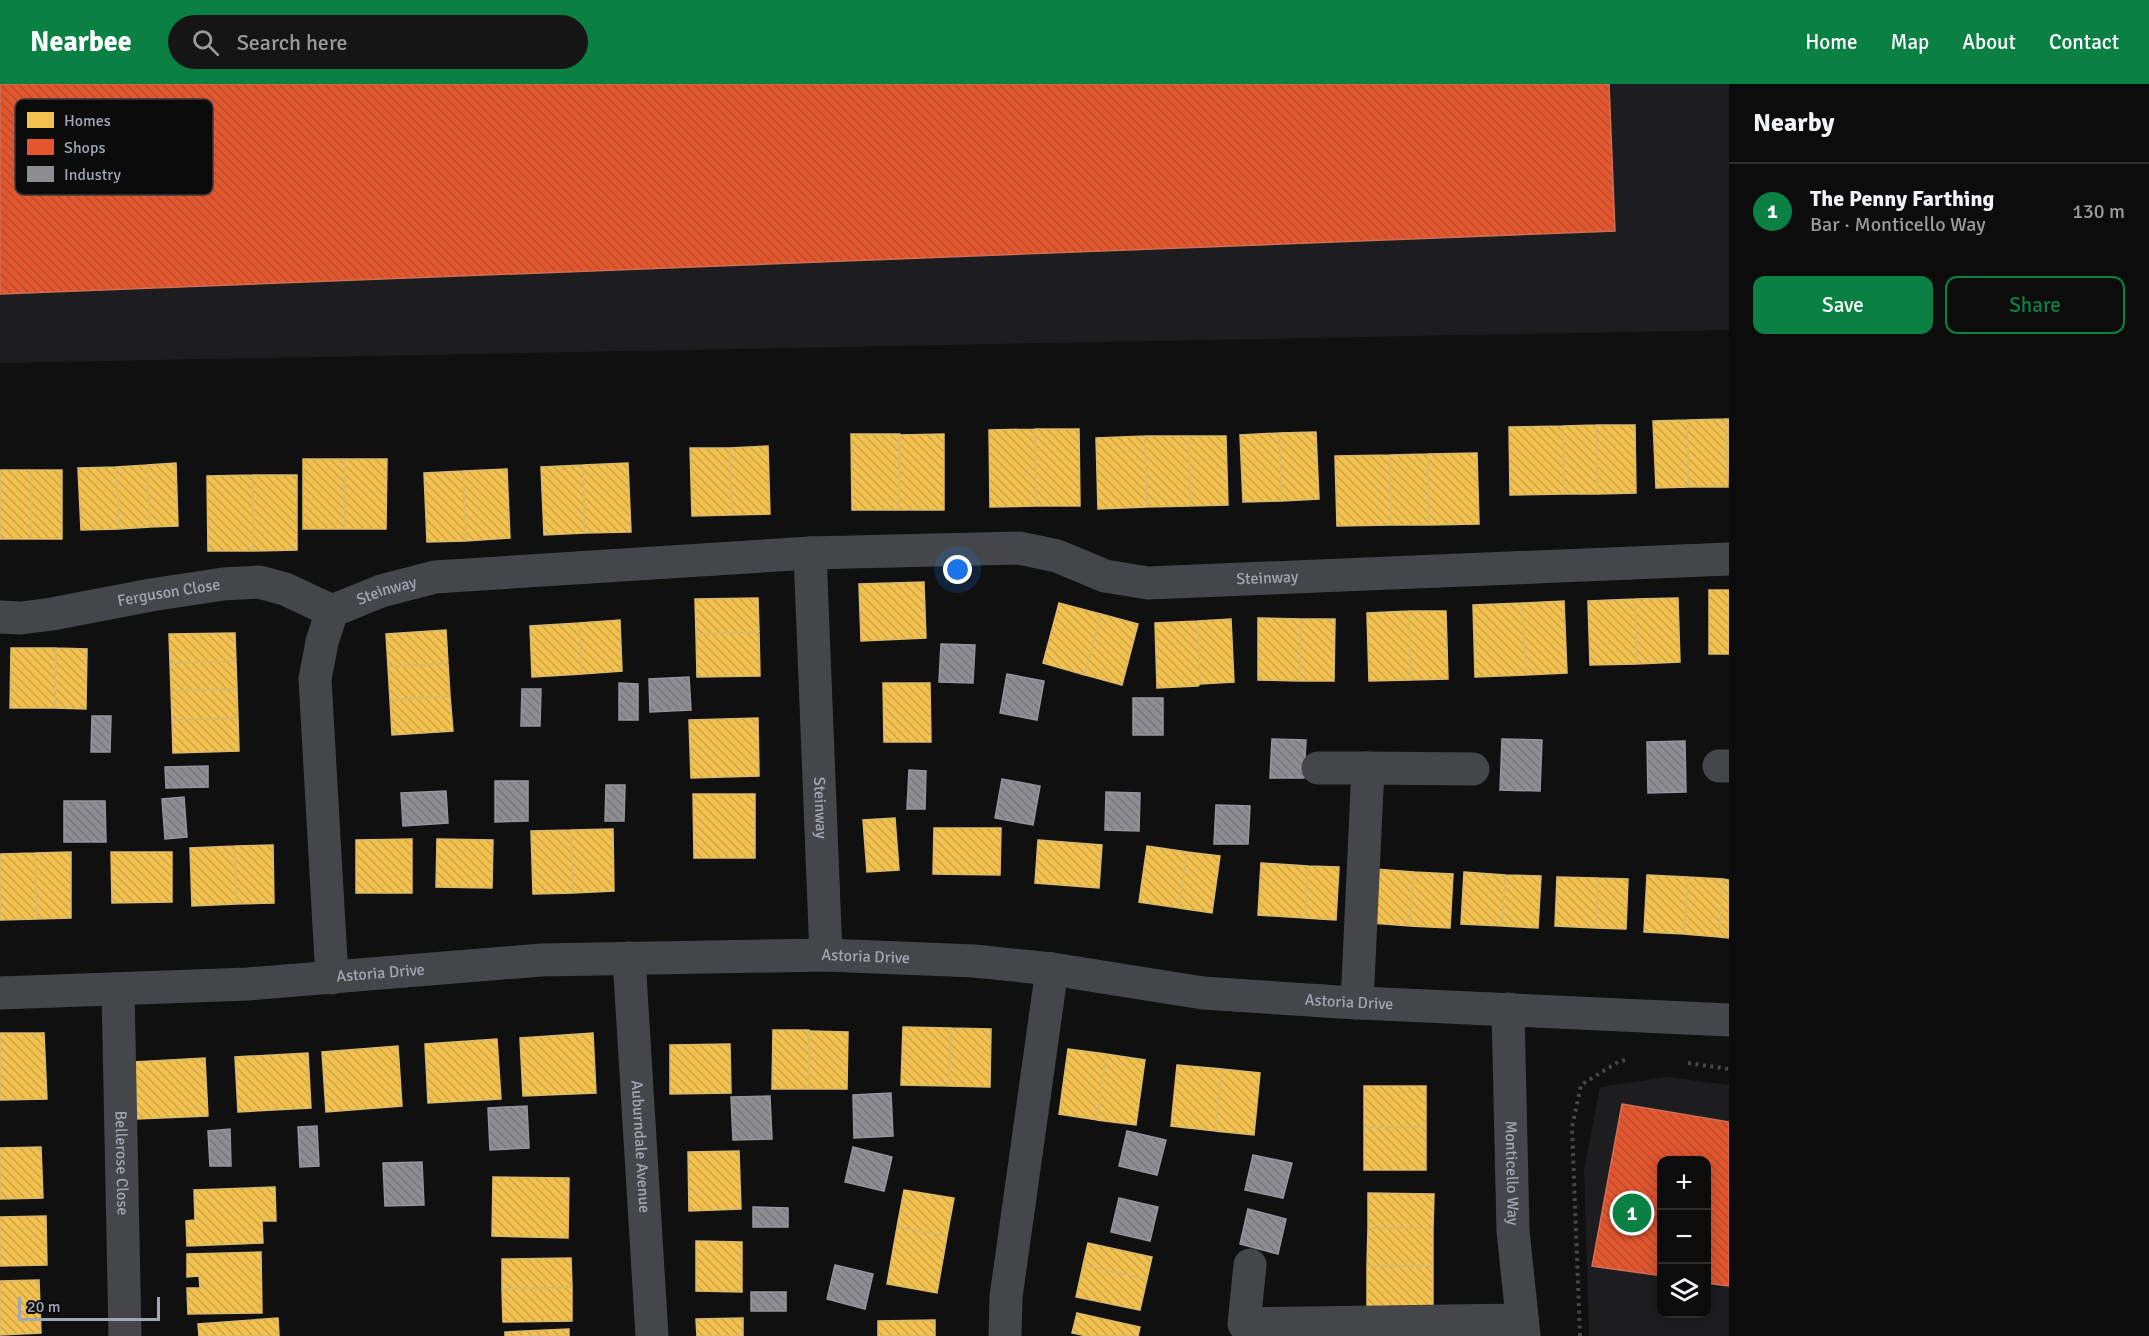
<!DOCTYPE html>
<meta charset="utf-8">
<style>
:root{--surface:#0c0c0d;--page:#151516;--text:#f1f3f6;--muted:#9a9b9d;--line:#2c2c2e;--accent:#0b8043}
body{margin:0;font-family:Signika,sans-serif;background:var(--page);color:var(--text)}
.controls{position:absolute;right:18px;bottom:18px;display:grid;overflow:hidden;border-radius:12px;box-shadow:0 3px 15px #0003}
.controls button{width:54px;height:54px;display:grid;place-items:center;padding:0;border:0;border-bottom:2px solid var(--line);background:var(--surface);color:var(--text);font:30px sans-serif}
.scale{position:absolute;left:18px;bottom:15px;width:142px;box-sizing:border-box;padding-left:6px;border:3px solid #a1a7b2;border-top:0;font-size:16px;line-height:21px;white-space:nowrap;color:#a1a7b2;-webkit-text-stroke:4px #0b0b0c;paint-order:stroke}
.you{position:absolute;left:958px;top:486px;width:21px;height:21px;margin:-15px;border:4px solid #fff;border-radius:50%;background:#1a73e8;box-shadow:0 0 0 9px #1a73e833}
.badge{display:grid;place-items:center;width:39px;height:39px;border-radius:50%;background:var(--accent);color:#fff;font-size:20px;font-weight:700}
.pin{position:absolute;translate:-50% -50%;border:3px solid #fff;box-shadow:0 2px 6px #0006}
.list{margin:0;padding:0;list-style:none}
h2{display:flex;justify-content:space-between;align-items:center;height:78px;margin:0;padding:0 24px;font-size:26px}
h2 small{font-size:20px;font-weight:400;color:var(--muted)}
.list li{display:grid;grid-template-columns:39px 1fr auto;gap:18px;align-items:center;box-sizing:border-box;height:96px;padding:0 24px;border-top:2px solid var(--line)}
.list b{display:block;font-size:22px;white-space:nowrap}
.list p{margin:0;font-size:20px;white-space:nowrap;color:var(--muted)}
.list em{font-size:20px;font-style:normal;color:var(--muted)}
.actions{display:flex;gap:12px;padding:18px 24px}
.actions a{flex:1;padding:14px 0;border:2px solid var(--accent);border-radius:12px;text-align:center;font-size:21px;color:var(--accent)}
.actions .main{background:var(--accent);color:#fff}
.icon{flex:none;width:33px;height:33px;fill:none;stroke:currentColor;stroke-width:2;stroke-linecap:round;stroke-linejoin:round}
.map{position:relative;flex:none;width:1729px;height:1252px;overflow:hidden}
header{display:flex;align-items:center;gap:36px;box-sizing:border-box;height:84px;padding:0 30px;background:var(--accent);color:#fff}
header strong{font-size:28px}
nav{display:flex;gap:33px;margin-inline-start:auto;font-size:21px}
.search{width:420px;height:54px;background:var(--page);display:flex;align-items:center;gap:15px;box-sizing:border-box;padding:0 21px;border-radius:33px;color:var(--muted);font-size:22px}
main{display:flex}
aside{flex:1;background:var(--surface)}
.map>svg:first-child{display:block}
.built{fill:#1d1d1f;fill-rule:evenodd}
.homes{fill:url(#homes-back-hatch);stroke:#dab96c;stroke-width:1.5}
.shops{fill:url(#shops-back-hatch);stroke:#d06f56;stroke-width:1.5}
.industry{fill:url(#industry-back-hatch);stroke:#93959c;stroke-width:1.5}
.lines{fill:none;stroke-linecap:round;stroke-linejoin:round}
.path{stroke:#46484b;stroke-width:4;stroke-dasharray:3 4.5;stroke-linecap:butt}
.minor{stroke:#454649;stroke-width:33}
.labels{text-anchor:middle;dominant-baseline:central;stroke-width:6;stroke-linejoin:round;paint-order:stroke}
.street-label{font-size:16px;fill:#a1a7b2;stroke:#0b0b0c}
.key{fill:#0b0b0c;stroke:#383a3e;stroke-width:1.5}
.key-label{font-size:16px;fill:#a1a7b2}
</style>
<header>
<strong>Nearbee</strong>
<div class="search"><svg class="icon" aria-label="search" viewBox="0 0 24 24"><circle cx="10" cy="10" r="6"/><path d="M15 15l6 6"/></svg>Search here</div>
<nav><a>Home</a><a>Map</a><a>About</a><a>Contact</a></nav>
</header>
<main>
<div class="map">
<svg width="1729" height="1252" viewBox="0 0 1729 1252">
<defs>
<pattern id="homes-back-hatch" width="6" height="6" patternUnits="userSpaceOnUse" patternTransform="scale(1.5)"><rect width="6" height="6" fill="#f2c14e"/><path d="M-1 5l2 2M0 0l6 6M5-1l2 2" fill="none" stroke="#cba449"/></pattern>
<pattern id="shops-back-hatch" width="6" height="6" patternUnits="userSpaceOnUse" patternTransform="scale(1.5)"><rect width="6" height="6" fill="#e4572e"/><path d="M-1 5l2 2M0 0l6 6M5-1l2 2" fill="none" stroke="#b74e30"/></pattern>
<pattern id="industry-back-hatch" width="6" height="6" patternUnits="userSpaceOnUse" patternTransform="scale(1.5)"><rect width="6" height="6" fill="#8d8d92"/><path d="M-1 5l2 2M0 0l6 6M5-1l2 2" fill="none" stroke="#76767b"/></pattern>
</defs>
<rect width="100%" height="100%" fill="#101011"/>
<!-- built -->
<path class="built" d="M0 0H1729V246L0 279Z
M1667 993 1729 1001V1252H1589L1584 1086 1600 1003ZM1662 1076H1706V1230H1662Z"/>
<!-- homes -->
<path class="homes" d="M1725 335H1729L1728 403Z
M1725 335 1728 403H1689L1687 336Z
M1687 336 1689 403 1656 404 1653 337Z
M1596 341 1598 410H1564L1563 342Z
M1596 341H1635L1636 409 1598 410Z
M1563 342 1564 410 1510 411 1509 343Z
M1035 345 1036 422 990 423 989 346Z
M1035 345H1079L1080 422H1036Z
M1316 348 1319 415 1282 417 1279 349Z
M1279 349 1282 417 1243 418 1240 351Z
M851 350H900L899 426H852Z
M944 350V426H899V351Z
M1145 352 1147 423 1098 425 1096 354Z
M1145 352H1189L1190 422 1147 423Z
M1189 352H1226L1228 421 1190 422Z
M768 362 770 430 732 431 730 364Z
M690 364H730L732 431 692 432Z
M1477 369 1479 440 1429 441 1428 370Z
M1428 370 1429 441H1391L1390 371Z
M1390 371 1391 441 1337 442 1335 372Z
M303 375H345V445H303Z
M345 375H387L386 445H345Z
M176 379 178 442 150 443 147 381Z
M628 379 631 448 585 449 583 381Z
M147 381 150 443 119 445 116 383Z
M583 381 585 449 544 451 541 383Z
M116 383 119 445 81 446 78 384Z
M507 385 510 454 466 457 463 387Z
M0 386H31V455H0Z
M31 386H62V455H31Z
M463 387 466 457 427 458 424 389Z
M253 391V467H208L207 392Z
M253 391H297V466L253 467Z
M924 498 926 554 861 557 859 500Z
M1709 506H1729V570H1709Z
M758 514 759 548 696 550 695 515Z
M1678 514 1680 578 1637 580 1635 515Z
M1635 515 1637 580 1590 581 1588 517Z
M1564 517 1567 589 1526 591 1522 519Z
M1059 519 1101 530 1085 591 1043 579Z
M1522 519 1526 591 1475 593 1473 521Z
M1409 527 1411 596 1369 597 1367 529Z
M1409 527H1446L1448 595 1411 596Z
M1101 530 1138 540 1122 601 1085 591Z
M1258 534 1301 535 1300 597 1258 596Z
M1231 535 1234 598 1200 600 1198 537Z
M1301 535H1335L1334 597H1300Z
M620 536 622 587 582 590 579 539Z
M1198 537 1200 600 1198 602 1157 604 1155 539Z
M579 539 582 590 532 593 530 542Z
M446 546 448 579 388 583 386 550Z
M759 548 760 592 697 593 696 550Z
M235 549 236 577 170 579 169 550Z
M11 564H56L55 624H10Z
M56 564 87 565 86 625 55 624Z
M236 577 237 605 171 607 170 579Z
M448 579 450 612 390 616 388 583Z
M883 599H930L931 658H884Z
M237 605 238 634 172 636 171 607Z
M450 612 453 647 392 651 390 616Z
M238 634 239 667 173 669 172 636Z
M758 634 759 692 691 694 689 636Z
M693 710H755V774H694Z
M895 734 899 786 867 788 863 736Z
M934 744H1001L1000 791 933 790Z
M613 745 614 807 573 809 571 746Z
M571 746 573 809 533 810 531 747Z
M412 755V809H356V756Z
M437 755 493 756 492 804 436 803Z
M1038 756 1102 761 1099 804 1035 799Z
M273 761 274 819 236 820 235 762Z
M235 762 236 820 192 822 190 764Z
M1147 762 1187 768 1179 824 1139 818Z
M71 768V834L37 835 35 769Z
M111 768H172V818L112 819Z
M1187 768 1220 772 1212 829 1179 824Z
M35 769 37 835 0 836V770Z
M1261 779 1308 782 1305 834 1258 831Z
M1308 782 1339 783 1336 836 1305 834Z
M1374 785 1414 788 1410 842 1371 839Z
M1414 788 1453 790 1450 844 1410 842Z
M1464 788 1505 791 1502 842 1461 840Z
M1505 791 1541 792 1538 844 1502 842Z
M1647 791 1688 793 1684 850 1644 848Z
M1557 793 1598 794 1596 844 1555 842Z
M1688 793 1723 795 1719 853 1684 850Z
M1598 794 1628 795 1626 845 1596 844Z
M1723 795 1729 796V854L1719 853Z
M903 943 951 944 949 1002 901 1001Z
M951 944 991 945 990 1003 949 1002Z
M773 946H809V1005H772Z
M810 947 848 948 847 1005H809Z
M0 949H44L47 1015 0 1016Z
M593 949 596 1009 523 1012 520 954Z
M497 955 501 1015 428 1019 425 960Z
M730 960 731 1009 670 1010V961Z
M398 962 402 1022 326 1028 322 968Z
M1068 965 1106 970 1097 1036 1059 1030Z
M308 969 311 1024 238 1028 235 973Z
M1106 970 1145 976 1136 1041 1097 1036Z
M205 974 208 1032 137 1035 134 978Z
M1177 981 1222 985 1215 1047 1171 1042Z
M1222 985 1260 989 1254 1051 1215 1047Z
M1364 1002H1426V1043H1364Z
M1364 1043H1426V1086H1364Z
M41 1063 43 1114 0 1115V1064Z
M739 1067 741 1125 689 1127 688 1068Z
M493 1093 569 1094 568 1154 492 1152Z
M275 1103 276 1137H262L263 1159 187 1162 186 1137 195 1136 194 1106Z
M904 1106 954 1114 947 1152 897 1143Z
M1368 1109 1434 1110 1433 1144H1368Z
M46 1132 47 1181 0 1182V1133Z
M897 1143 947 1152 937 1209 887 1200Z
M1368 1144H1433V1182H1367Z
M696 1157 742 1158V1208L696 1207Z
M1088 1159 1152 1173 1147 1195 1083 1181Z
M261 1168 262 1229 188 1230 187 1204H200L199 1192 187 1193V1170Z
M571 1174 572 1203 502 1205V1175Z
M1083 1181 1147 1195 1140 1226 1076 1213Z
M1367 1182H1433V1226H1367Z
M39 1196 41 1249 0 1251V1197Z
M572 1203V1237L503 1238 502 1205Z
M1077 1229 1140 1243 1138 1252H1087L1072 1249Z
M278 1234 279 1252H199L198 1240Z
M743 1234V1252H697L696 1235Z
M935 1236V1252H878V1237Z
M569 1245V1252H505V1248Z"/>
<!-- shops -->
<path class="shops" d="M0 0H1609L1615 147 0 210Z
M1622 1020 1729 1038V1202L1706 1199V1076H1662V1192L1592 1182Z"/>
<!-- industry -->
<path class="industry" d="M941 560 975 561 973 599 939 598Z
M1007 590 1044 597 1037 636 1000 629Z
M689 593 691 626 650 628 649 595Z
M619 599 638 600V636H619Z
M522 605H541L540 642H521Z
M1133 614H1163V651H1133Z
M92 632H111L110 668H91Z
M1272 655 1306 656 1304 694H1270Z
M1502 655 1542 656 1540 707 1500 706Z
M1685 657 1686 708 1648 709 1647 658Z
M208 682V703L166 704 165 683Z
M909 686 926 687 925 725H907Z
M1002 695 1040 702 1033 741 995 734Z
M495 697H528V737L495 738Z
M606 701H625L624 737H605Z
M446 707 448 739 403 742 401 709Z
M1106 708 1140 709 1139 747 1105 746Z
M184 713 187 753 165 755 162 715Z
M64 717H105L106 758H64Z
M1216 721 1250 722 1248 760H1214Z
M891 1009 893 1052 854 1054 853 1011Z
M770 1012 772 1055 733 1056 731 1013Z
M527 1022 529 1064 490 1066 488 1024Z
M317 1042 319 1082 300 1083 298 1043Z
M230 1045 231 1082H210L208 1047Z
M1127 1047 1166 1056 1157 1091 1119 1082Z
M853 1063 892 1073 884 1107 845 1098Z
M1253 1071 1292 1079 1283 1114 1245 1106Z
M422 1078 424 1121 385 1122 383 1079Z
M1119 1114 1158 1123 1150 1157 1111 1148Z
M753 1123 788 1124V1143H753Z
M1248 1125 1286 1135 1278 1170 1240 1160Z
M835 1181 873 1190 865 1225 827 1215Z
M751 1208H786V1227H751Z"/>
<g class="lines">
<!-- path -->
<path class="path" d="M1688 979 1729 985
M1580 1252 1572 1043 1581 1001 1618 978 1628 975"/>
<!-- minor -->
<g class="minor">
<path id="s1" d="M810 469 826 871"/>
<path id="s2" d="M0 533 21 534 52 530 151 511 223 500 259 498 285 505 332 527"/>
<path d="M1719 682H1729"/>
<path d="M1318 684H1368"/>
<path id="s3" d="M629 874 652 1252"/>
<path id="s4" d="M332 894 315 595 322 558 332 527 381 507 435 493 810 469 1019 464 1057 472 1105 492 1148 499 1729 475"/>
<path id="s5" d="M118 905 125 1252"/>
<path id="s6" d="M0 909 248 900 541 876 826 871 974 877 1052 885 1203 909 1339 918 1729 936"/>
<path d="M1357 919 1368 684 1473 685"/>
<path id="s7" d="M1508 925 1513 1147 1524 1252"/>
<path d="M1250 1181 1244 1240 1522 1236"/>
<path d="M1005 1252 1006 1213 1052 885"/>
</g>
</g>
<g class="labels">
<!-- street labels -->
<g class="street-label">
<text stroke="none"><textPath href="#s4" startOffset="1317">Steinway</textPath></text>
<text stroke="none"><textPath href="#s4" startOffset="428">Steinway</textPath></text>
<text stroke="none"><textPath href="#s2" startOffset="171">Ferguson Close</textPath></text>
<text stroke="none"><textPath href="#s1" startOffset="255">Steinway</textPath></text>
<text stroke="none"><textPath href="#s6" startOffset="867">Astoria Drive</textPath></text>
<text stroke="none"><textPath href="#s6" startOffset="381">Astoria Drive</textPath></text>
<text stroke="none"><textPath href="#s6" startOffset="1353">Astoria Drive</textPath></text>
<text stroke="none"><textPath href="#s3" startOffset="189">Auburndale Avenue</textPath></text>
<text stroke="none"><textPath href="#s5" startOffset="174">Bellerose Close</textPath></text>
<text stroke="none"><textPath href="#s7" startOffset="164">Monticello Way</textPath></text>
</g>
</g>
<!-- legend -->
<rect x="15" y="15" width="198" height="96" rx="9" class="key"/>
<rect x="27" y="28" width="27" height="16" fill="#f2c14e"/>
<rect x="27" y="55" width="27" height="16" fill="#e4572e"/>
<rect x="27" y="82" width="27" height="16" fill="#8d8d92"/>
<g class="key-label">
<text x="64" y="42">Homes</text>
<text x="64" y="69">Shops</text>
<text x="64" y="96">Industry</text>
</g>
</svg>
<div class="controls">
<button>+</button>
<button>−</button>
<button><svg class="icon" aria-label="layers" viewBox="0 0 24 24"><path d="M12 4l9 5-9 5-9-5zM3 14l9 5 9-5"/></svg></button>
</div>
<div class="scale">20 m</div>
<div class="you"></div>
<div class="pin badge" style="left:1632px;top:1129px">1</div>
</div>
<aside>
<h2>Nearby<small></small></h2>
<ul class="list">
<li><span class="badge">1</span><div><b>The Penny Farthing</b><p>Bar · Monticello Way</p></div><em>130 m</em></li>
</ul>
<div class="actions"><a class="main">Save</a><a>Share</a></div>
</aside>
</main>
